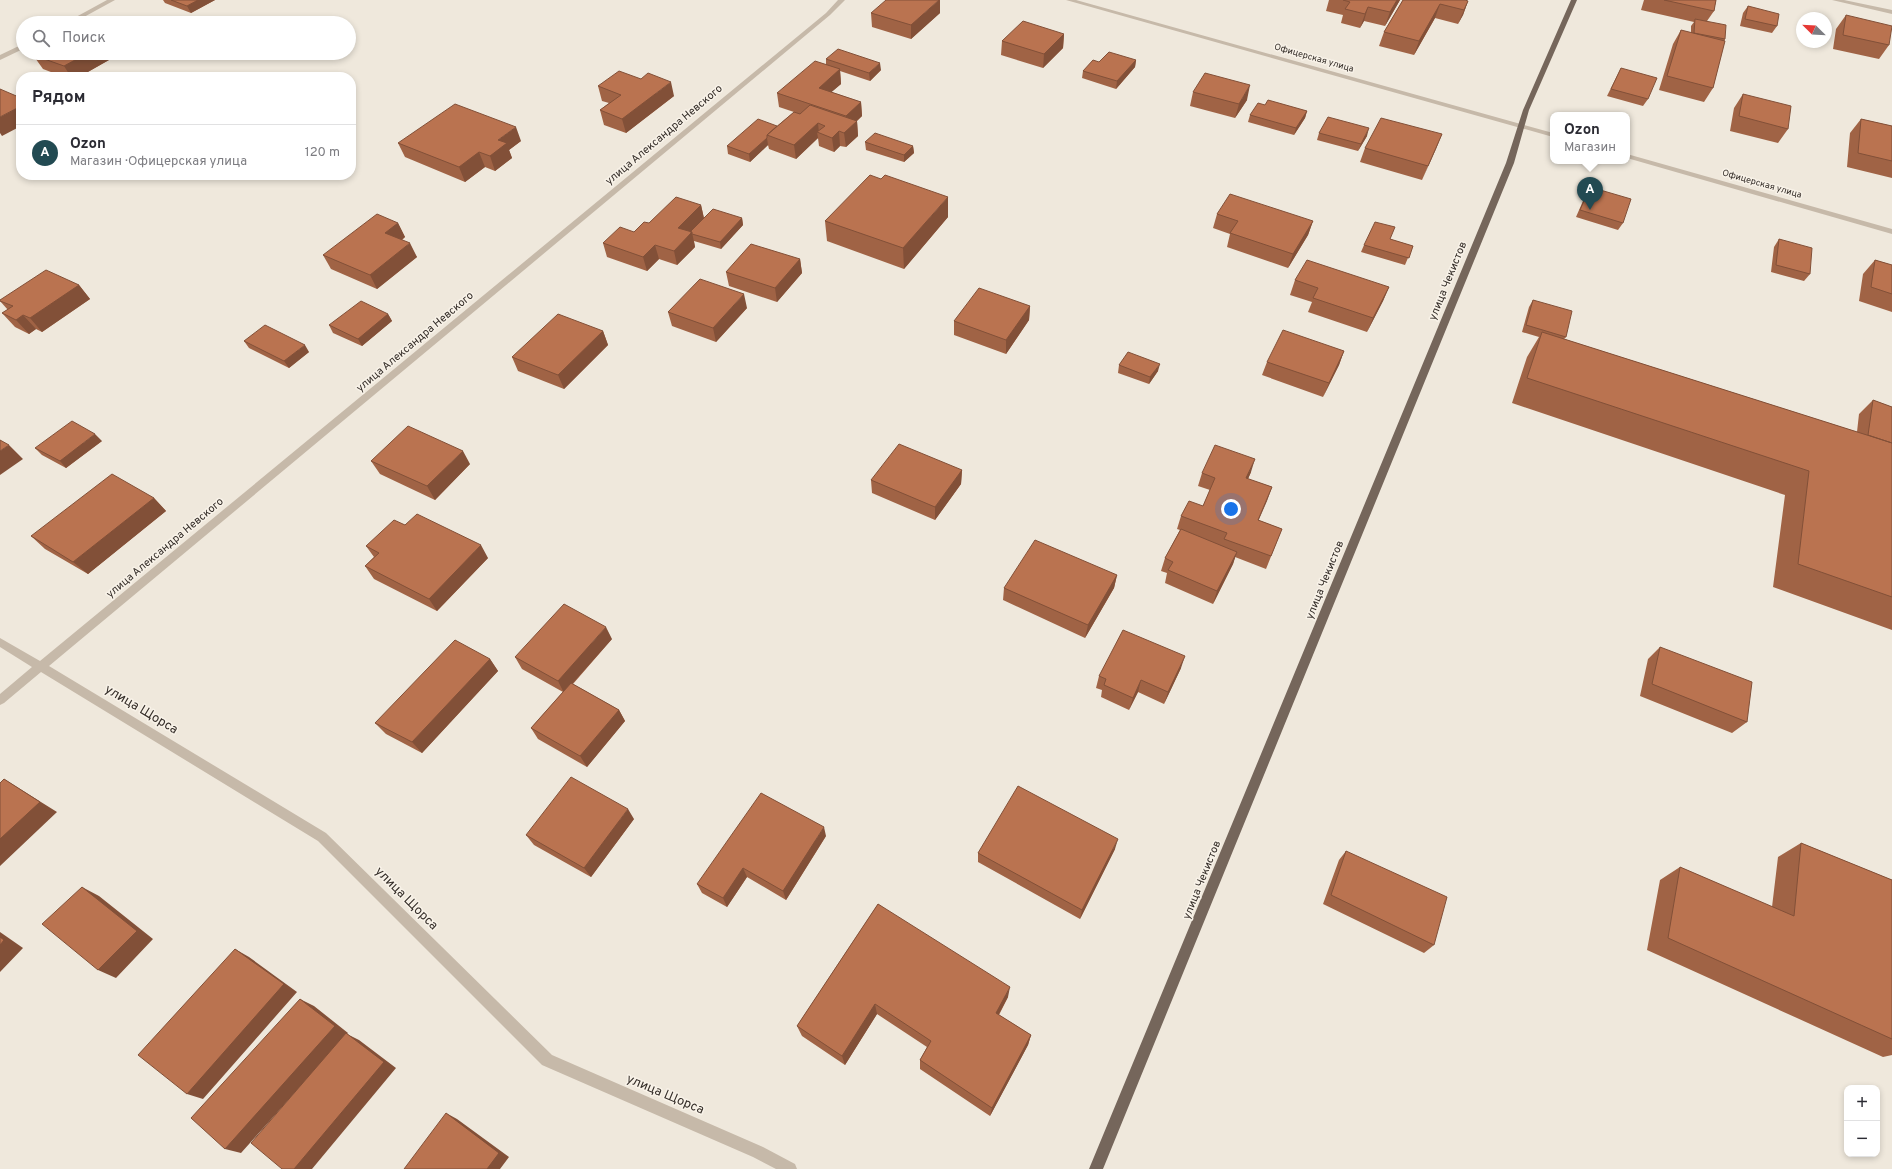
<!DOCTYPE html>
<html lang="ru">
<meta charset="utf-8">
<style>
:root{--surface:#fff;--page:#f2f2f3;--text:#2b2b33;--muted:#7c7c81;--line:#e1e1e2;--accent:#224a52}
body{margin:0;font-family:Overpass,sans-serif;background:var(--page);color:var(--text)}
.controls{position:absolute;right:12px;bottom:12px;display:grid;overflow:hidden;border-radius:8px;box-shadow:0 2px 6px #0003}
.controls button{width:36px;height:36px;display:grid;place-items:center;padding:0;border:0;border-bottom:1px solid var(--line);background:var(--surface);color:var(--text);font:20px sans-serif}
.compass{position:absolute;left:1796px;top:12px;width:36px;height:36px;border-radius:50%;background:var(--surface);box-shadow:0 2px 6px #0003;rotate:294deg}
.you{position:absolute;left:1231px;top:509px;width:14px;height:14px;margin:-10px;border:3px solid #fff;border-radius:50%;background:#1a73e8;box-shadow:0 0 0 6px #1a73e833}
.badge{display:grid;place-items:center;width:26px;height:26px;border-radius:50%;background:var(--accent);color:#fff;font-size:13px;font-weight:700}
.pin{position:absolute;translate:-50% -33px;filter:drop-shadow(0 1px 2px #0008)}
.pin::after{content:'';position:absolute;top:21px;width:14px;height:12px;background:inherit;clip-path:polygon(0 0,100% 0,50% 100%)}
.popup{position:absolute;left:1550px;top:112px;width:80px;height:52px;box-sizing:border-box;display:grid;place-content:center;border-radius:8px;background:var(--surface);filter:drop-shadow(0 1px 3px #0005);font-size:13px;white-space:nowrap;color:var(--muted)}
.popup b{font-size:15px;color:var(--text)}
.popup::after{content:'';position:absolute;left:50%;top:100%;margin-left:-8px;border:8px solid transparent;border-top-color:var(--surface)}
.list{margin:0;padding:0;list-style:none}
h2{display:flex;justify-content:space-between;align-items:center;height:52px;margin:0;padding:0 16px;font-size:17px}
h2 small{font-size:13px;font-weight:400;color:var(--muted)}
.list li{display:grid;grid-template-columns:26px 1fr auto;gap:12px;align-items:center;box-sizing:border-box;height:56px;padding:0 16px;border-top:1px solid var(--line)}
.list b{display:block;font-size:15px;white-space:nowrap}
.list p{margin:0;font-size:13px;white-space:nowrap;color:var(--muted)}
.list em{font-size:13px;font-style:normal;color:var(--muted)}
.icon{flex:none;width:22px;height:22px;fill:none;stroke:currentColor;stroke-width:2;stroke-linecap:round;stroke-linejoin:round}
.map{position:relative;flex:none;width:1892px;height:1169px;overflow:hidden}
.search{position:absolute;background:var(--surface);box-shadow:0 2px 6px #0003;left:16px;top:16px;width:340px;height:44px;display:flex;align-items:center;gap:10px;box-sizing:border-box;padding:0 14px;border-radius:22px;color:var(--muted);font-size:15px}
.panel{position:absolute;background:var(--surface);box-shadow:0 2px 6px #0003;left:16px;top:72px;width:340px;height:108px;border-radius:16px}
.map>svg:first-child{display:block}
.lines{fill:none;stroke-linecap:round;stroke-linejoin:round}
.street{fill:#c6b9a9;fill-rule:evenodd}
.primary{fill:#75665b;fill-rule:evenodd}
.wall{fill:#a06345}
.shaded-wall{fill:#825038}
.building{fill:#ba7350;stroke:#825038}
.labels{text-anchor:middle;dominant-baseline:central;stroke-width:3;stroke-linejoin:round;paint-order:stroke}
.far-street-label{font-size:9px;fill:#342d28;stroke:#f8f2e8}
.street-label{font-size:11px;fill:#342d28;stroke:#f8f2e8}
.near-street-label{font-size:13px;fill:#342d28;stroke:#f8f2e8}
</style>
<div class="map">
<svg width="1892" height="1169" viewBox="0 0 1892 1169">
<rect width="100%" height="100%" fill="#efe8dc"/>
<g class="lines">
<!-- street -->
<path class="street" d="M107 0H115L73 23H65Z
M838 0H845L830 15 49 666 326 833 552 1055 763 1147 795 1164 797 1169H776L753 1157 542 1065 318 841 41 672 4 703 0 705V694L32 667 0 647V638L40 661 826 13Z
M1066 0H1076L1553 133V137Z
M1832 0H1844L1892 10V14Z
M23 44V49L0 60V55Z
M1627 154 1892 229V234L1627 158Z"/>
<!-- primary -->
<path class="primary" d="M1571 0H1577L1529 110 1514 163 1103 1169H1089L1506 163 1523 110Z"/>
</g>
<!-- wall -->
<path class="wall" d="M163 0H215L191 13 165 3Z
M1329 0H1400L1385 26 1364 21 1360 28 1341 23 1343 15 1326 11Z
M1403 0 1468 1 1463 15 1458 24 1435 18 1414 55 1379 46 1384 32Z
M1644 0H1716L1714 11 1707 21 1725 39 1713 88 1704 102 1659 90 1673 44 1681 30 1691 33V26L1694 22 1641 10Z
M1748 6 1777 26 1772 33 1740 26 1743 13Z
M871 13H940L911 39 872 27Z
M1846 15 1889 45 1879 59 1833 49 1836 29Z
M1064 34 1063 48 1043 68 1001 55 1002 41Z
M37 53H115L116 56 79 77H64L43 69 33 55Z
M826 59 881 70 870 81 840 71 841 84 831 92 861 102 862 116 857 121 858 136 846 147 840 146 834 152 819 146 818 138 796 159 769 149 768 145 750 162 728 154 727 146 777 126 794 112 779 107 777 93 826 65Z
M1136 60 1135 67 1116 89 1082 78 1083 71Z
M1621 68 1648 99 1643 106 1607 96Z
M598 86 674 96 626 133 604 125 600 110 609 103 602 101Z
M1193 92 1247 100 1235 118 1190 106Z
M1743 94 1788 129 1778 143 1730 131 1734 108Z
M1265 105 1307 111 1305 118 1294 135 1248 122 1250 115Z
M1861 119 1892 126V178L1847 167 1850 133Z
M1319 133 1367 136 1358 151 1317 140Z
M1442 134 1422 180 1360 162 1365 148Z
M521 141 509 150 512 158 495 171 485 167 465 182 405 157 398 143Z
M865 142 913 146 914 153 904 162 866 150Z
M1590 187 1623 223 1618 230 1576 217 1586 194Z
M701 205 704 218H742L743 225 721 249 694 241 695 247 677 265 659 259 647 271 607 257 603 243 634 232 649 223Z
M1217 214 1313 221 1308 235 1288 268 1227 247 1230 234 1213 228Z
M948 217 904 269 827 241 825 221Z
M398 223 405 237 402 240 417 257 377 289 331 269 323 255Z
M1390 239 1413 246 1405 265 1361 252 1364 245Z
M1779 239 1810 274 1804 281 1771 272 1774 247Z
M800 259 802 273 777 302 729 286 726 272Z
M1875 260 1892 265V312L1859 301 1863 274Z
M1295 280 1389 287 1383 301 1367 332 1308 312 1312 302 1290 295Z
M79 285 90 299 42 332 36 329 29 334 15 327 2 313 8 310 0 301V300Z
M1533 300 1566 337 1564 339 1857 432 1859 414 1873 400 1892 407V630L1773 587 1785 495 1512 403 1527 357 1539 337 1522 332 1529 307Z
M1030 306 1029 320 1006 354 954 335V321Z
M747 308 716 342 672 326 668 312Z
M388 314 392 321 362 346 333 333 329 325Z
M603 331 608 345 564 389 518 371 512 357Z
M244 341 309 352 289 368 249 348Z
M1344 351 1339 365 1323 397 1262 375 1267 362Z
M1119 365 1158 371 1149 384 1118 373Z
M102 441 66 468 42 455 35 448Z
M371 461 470 464 435 500 380 474Z
M962 470 961 484 935 520 872 493 871 480Z
M1251 472 1248 479 1272 487 1258 520 1282 529 1266 569 1235 557 1233 564 1213 604 1165 583 1167 573 1161 571 1165 558 1180 530 1177 529 1181 516 1203 506 1210 490 1198 486 1202 473Z
M154 498 166 511 88 574 45 549 31 536Z
M405 525 488 558 437 611 374 579 365 566 374 557 366 546Z
M1117 575 1114 588 1085 638 1003 600 1004 588Z
M612 639 573 684 619 710 625 721 587 767 538 739 531 728 563 692 522 669 515 657Z
M1660 647 1747 722 1732 733 1640 696 1648 659Z
M490 659 498 671 422 753 386 734 375 723Z
M1181 668 1164 704 1138 692 1129 710 1101 697 1102 690 1096 688 1099 676Z
M634 819 591 877 534 845 526 835Z
M826 836 786 900 747 877 727 907 702 893 697 884Z
M1801 843 1892 880V1055L1883 1057 1647 950 1660 880 1680 867 1772 907 1778 857Z
M1115 849 1080 919 978 862V853Z
M1346 851 1434 945 1424 953 1323 904 1339 860Z
M878 904 1008 997 999 1015 1031 1035 1028 1045 990 1116 920 1069V1060L927 1047 877 1014 845 1065 802 1036 797 1026Z"/>
<!-- shaded-wall -->
<path class="shaded-wall" d="M198 0H215L191 13 187 6Z
M939 0H940V13L911 39V25Z
M1397 0H1400L1385 26 1390 12Z
M1468 1 1463 15 1458 24 1464 10Z
M1440 4 1435 18 1414 55 1419 41Z
M1368 7 1364 21 1360 28 1365 14Z
M1064 34 1063 48 1043 68 1044 54Z
M88 53H115L116 56 79 77H71L64 66Z
M1136 60 1135 67 1116 89 1117 81Z
M880 63 881 70 870 81 869 73Z
M840 69 841 84 820 102 819 88Z
M671 82 674 96 626 133 622 119Z
M1250 85 1247 100 1235 118 1239 104Z
M861 102 862 116 847 130 846 116Z
M21 106V126L2 136 0 133V117Z
M1307 111 1305 118 1294 135 1296 128Z
M857 121 858 136 846 147 844 133Z
M818 123 819 133 817 132 818 138 796 159 794 145Z
M516 127 521 141 509 150 512 158 495 171 490 156 498 140Z
M1369 128 1367 136 1358 151 1361 144Z
M839 131 840 146 834 152 832 138Z
M1442 134 1436 149 1422 180 1428 166Z
M767 138 768 145 750 162 749 154Z
M913 146 914 153 904 162V155Z
M479 152 485 167 465 182 459 167Z
M948 197V217L904 269 903 248Z
M701 205 704 219 691 233 678 228Z
M742 218 743 225 721 249 720 242Z
M1313 221 1308 235 1288 268 1293 254Z
M398 223 405 237 392 247 385 233Z
M692 232 695 247 677 265 674 251Z
M410 243 417 257 377 289 370 275Z
M655 245 659 259 647 271 643 257Z
M800 259 802 273 777 302 775 288Z
M79 285 90 299 42 332 30 318Z
M1389 287 1383 301 1367 332 1373 318Z
M744 294 747 308 716 342 713 328Z
M1030 306 1029 320 1006 354V340Z
M388 314 392 321 362 346 358 339Z
M23 315 36 329 29 334 16 320Z
M603 331 608 345 564 389 558 375Z
M305 345 309 352 289 368 284 361Z
M1344 351 1339 365 1323 397 1329 383Z
M1160 364 1158 371 1149 384 1150 377Z
M95 434 102 441 66 468 60 461Z
M9 445 23 459 0 475V451Z
M463 451 470 464 435 500 427 486Z
M1255 459 1251 472 1242 492 1246 478Z
M962 470 961 484 935 520V507Z
M1272 487 1267 501 1253 533 1258 520Z
M154 498 166 511 88 574 73 562Z
M481 545 488 558 437 611 429 599Z
M1237 552 1233 564 1213 604 1217 591Z
M1117 575 1114 588 1085 638 1088 625Z
M606 627 612 639 564 693 558 681Z
M1185 656 1181 668 1164 704 1168 692Z
M490 659 498 671 422 753 412 742Z
M1141 680 1138 692 1129 710 1133 698Z
M619 710 625 721 587 767 580 756Z
M4 779 57 812 0 866V839Z
M628 809 634 819 591 877 584 868Z
M824 827 826 836 786 900 783 891Z
M1118 839 1115 849 1080 919 1082 910Z
M743 868 747 877 727 907 723 898Z
M82 887 99 896 153 939 116 978 98 970Z
M0 932 23 948 0 972Z
M235 949 249 957 297 992 203 1099 187 1094Z
M1010 987 1008 997 994 1023 996 1013Z
M300 999 314 1006 348 1033 347 1034 359 1040 396 1068 312 1169H294L347 1034 241 1153 225 1149Z
M875 1004 877 1014 845 1065 842 1056Z
M1031 1035 1028 1045 990 1116 992 1108Z
M446 1113 457 1119 509 1157 500 1169H487Z"/>
<!-- building -->
<path class="building" d="M171 0H198L187 6Z
M886 0H939L911 25 871 13Z
M1343 0H1397L1390 12 1368 7 1365 14 1345 9 1350 2Z
M1403 0H1465L1468 1 1464 10 1440 4 1419 41 1384 32Z
M1664 0H1716L1714 11Z
M1748 6 1779 14 1777 26 1745 19Z
M1846 15 1892 26 1889 45 1843 35Z
M1695 19 1726 25 1725 39 1694 33Z
M1023 21 1064 34 1044 54 1002 41Z
M1681 30 1725 41 1713 88 1667 76Z
M838 49 880 63 869 73 826 59Z
M1109 52 1136 60 1117 81 1083 71 1093 60 1099 62Z
M37 53H88L64 66 33 55Z
M815 61 840 69 819 88 861 102 846 116 777 93Z
M1621 68 1657 78 1648 99 1611 89Z
M619 71 641 79 648 73 671 82 622 119 600 110 621 95 598 86Z
M1205 73 1250 85 1239 104 1193 92Z
M0 89 21 98V106L0 117Z
M1743 94 1791 106 1788 129 1739 116Z
M1268 100 1307 111 1296 128 1250 115 1258 103 1265 105Z
M455 104 516 127 498 140 507 143 490 156 479 152 459 167 398 143Z
M810 105 857 121 844 133 839 131 832 138 817 132 825 126 818 123 794 145 767 135 794 112 800 114Z
M1328 117 1369 128 1361 144 1319 133Z
M1381 118 1442 134 1428 166 1365 148Z
M758 119 777 126 767 135V138L749 154 727 146Z
M1861 119 1892 126V161L1858 153Z
M875 133 913 146 904 155 865 142Z
M870 175 881 179 885 175 948 197 903 248 825 221Z
M1590 187 1631 199 1623 223 1580 210Z
M1230 194 1313 221 1293 254 1230 233 1238 221 1217 214Z
M676 197 701 205 678 228 692 232 674 251 655 245 643 257 603 243 620 227 634 232 644 222 649 223Z
M713 209 742 218 720 242 692 234V232H690Z
M377 214 398 223 385 233 410 243 370 275 323 255Z
M1375 222 1395 227 1390 239 1413 246 1409 258 1364 245Z
M1779 239 1812 248 1810 274 1776 265Z
M751 244 800 259 775 288 726 272Z
M1307 260 1389 287 1373 318 1313 298 1318 288 1295 280Z
M1875 260 1892 265V294L1871 287Z
M46 270 79 285 30 318 23 315 16 320 2 313 13 306 0 301V300Z
M700 279 744 294 713 328 668 312Z
M979 288 1030 306 1006 340 954 321Z
M1533 300 1572 311 1566 337 1526 325Z
M361 301 388 314 358 339 329 325Z
M558 314 603 331 558 375 512 357Z
M265 325 305 345 284 361 244 341Z
M1283 330 1344 351 1329 383 1267 362Z
M1542 332 1892 443V597L1798 564 1809 471 1527 378Z
M1128 352 1160 364 1150 377 1119 365Z
M1873 400 1892 407V443L1868 435Z
M72 421 95 434 60 461 35 448Z
M408 426 463 451 427 486 371 461Z
M0 440 9 445 0 451Z
M899 444 962 470 935 507 871 480Z
M1215 445 1255 459 1246 478 1272 487 1258 520 1282 529 1271 556 1224 539 1227 533 1181 516 1189 501 1203 506 1215 478 1202 473Z
M112 474 154 498 73 562 31 536Z
M417 514 481 545 429 599 365 566 379 553 366 546 394 520 405 525Z
M1181 529 1237 552 1217 591 1168 570 1173 562 1165 558Z
M1035 540 1117 575 1088 625 1004 588Z
M564 604 606 627 558 681 515 657Z
M1123 630 1185 656 1168 692 1141 680 1133 698 1104 685 1106 679 1099 676Z
M455 640 490 659 412 742 375 723Z
M1660 647 1752 682 1747 722 1652 684Z
M571 683 619 710 580 756 531 728Z
M571 777 628 809 584 868 526 835Z
M4 779 40 802 0 839V783Z
M1018 786 1118 839 1082 910 978 853Z
M761 793 824 827 783 891 743 868 723 898 697 884Z
M1801 843 1892 880V1039L1668 938 1680 867 1794 916Z
M1346 851 1447 897 1434 945 1331 895Z
M82 887 137 931 98 970 42 924Z
M878 904 1010 987 996 1013 1031 1035 992 1108 920 1060 931 1041 875 1004 842 1056 797 1026Z
M0 937 4 940 0 945Z
M235 949 284 984 187 1094 138 1055Z
M300 999 335 1026 225 1149 191 1118Z
M346 1033 384 1062 294 1169H282L251 1143Z
M446 1113 499 1153 487 1169H404Z"/>
<g class="labels">
<!-- far-street labels -->
<g class="far-street-label">
<text transform="translate(1314 58) rotate(16)">Офицерская улица</text>
<text transform="translate(1762 184) rotate(16)">Офицерская улица</text>
</g>
<!-- street labels -->
<g class="street-label">
<text transform="translate(664 135) rotate(-40)">улица Александра Невского</text>
<text transform="translate(1448 281) rotate(-68)">улица Чекистов</text>
<text transform="translate(415 342) rotate(-40)">улица Александра Невского</text>
<text transform="translate(165 548) rotate(-40)">улица Александра Невского</text>
<text transform="translate(1325 580) rotate(-68)">улица Чекистов</text>
<text transform="translate(1202 880) rotate(-68)">улица Чекистов</text>
</g>
<!-- near-street labels -->
<g class="near-street-label">
<text transform="translate(141 710) rotate(31)">улица Щорса</text>
<text transform="translate(406 899) rotate(45)">улица Щорса</text>
<text transform="translate(665 1095) rotate(23)">улица Щорса</text>
</g>
</g>
</svg>
<div class="controls">
<button>+</button>
<button>−</button>
</div>
<svg class="compass" viewBox="-18 -18 36 36"><path d="M0-13l5 13h-10z" fill="#e53935"/><path d="M0 13l5-13h-10z" fill="#7c7c81"/></svg>
<div class="you"></div>
<div class="pin badge" style="left:1590px;top:210px">A</div>
<div class="popup"><b>Ozon</b>Магазин</div>
<div class="search"><svg class="icon" aria-label="search" viewBox="0 0 24 24"><circle cx="10" cy="10" r="6"/><path d="M15 15l6 6"/></svg>Поиск</div>
<section class="panel">
<h2>Рядом<small></small></h2>
<ul class="list">
<li><span class="badge">A</span><div><b>Ozon</b><p>Магазин · Офицерская улица</p></div><em>120 m</em></li>
</ul>
</section>
</div>
